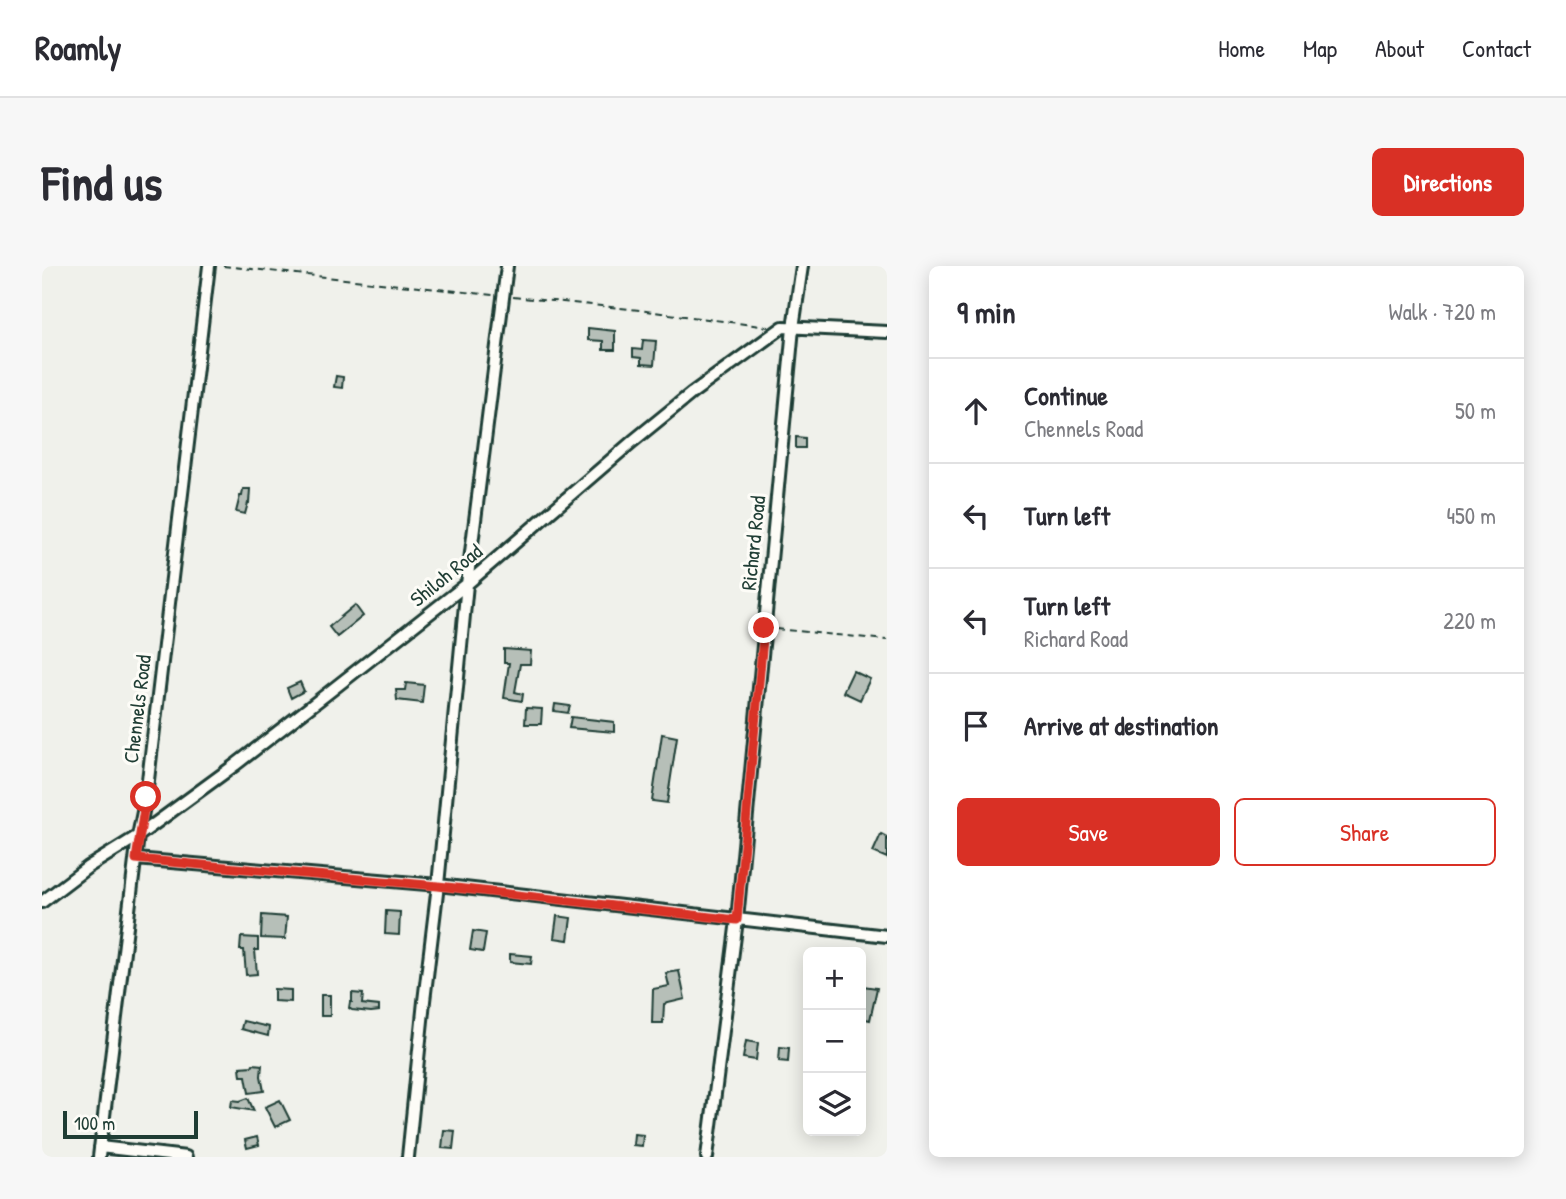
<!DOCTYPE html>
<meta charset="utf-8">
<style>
:root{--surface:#fff;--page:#f7f7f7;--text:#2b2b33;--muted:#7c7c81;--line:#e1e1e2;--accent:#d93025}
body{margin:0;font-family:"Patrick Hand",sans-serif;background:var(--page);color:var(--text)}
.controls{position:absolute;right:21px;bottom:21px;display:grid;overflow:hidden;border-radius:10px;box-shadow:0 4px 18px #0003}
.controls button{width:63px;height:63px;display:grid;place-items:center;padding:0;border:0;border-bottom:2px solid var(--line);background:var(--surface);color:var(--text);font:35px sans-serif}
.scale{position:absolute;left:21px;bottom:18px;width:135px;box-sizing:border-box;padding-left:7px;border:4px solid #1f3d34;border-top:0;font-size:19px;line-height:24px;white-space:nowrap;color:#1f3d34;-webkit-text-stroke:5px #fdfcf7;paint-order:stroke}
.stop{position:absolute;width:21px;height:21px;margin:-16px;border:5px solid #d93025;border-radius:50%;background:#fff}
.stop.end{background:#d93025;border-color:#fff;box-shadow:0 2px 7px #0008}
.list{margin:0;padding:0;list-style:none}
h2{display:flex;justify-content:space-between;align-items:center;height:91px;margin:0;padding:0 28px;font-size:30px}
h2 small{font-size:23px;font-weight:400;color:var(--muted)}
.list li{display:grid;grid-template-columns:46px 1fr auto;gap:21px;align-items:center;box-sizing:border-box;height:105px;padding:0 28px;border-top:2px solid var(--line)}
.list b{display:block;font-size:26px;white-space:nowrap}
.list p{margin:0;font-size:23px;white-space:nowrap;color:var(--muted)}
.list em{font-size:23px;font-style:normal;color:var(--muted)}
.actions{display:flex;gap:14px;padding:21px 28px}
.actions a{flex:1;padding:16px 0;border:2px solid var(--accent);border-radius:10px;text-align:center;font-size:24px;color:var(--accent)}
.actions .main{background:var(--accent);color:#fff}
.icon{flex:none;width:38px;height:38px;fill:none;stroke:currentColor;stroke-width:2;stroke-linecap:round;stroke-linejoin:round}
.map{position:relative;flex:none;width:845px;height:891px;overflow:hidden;border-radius:10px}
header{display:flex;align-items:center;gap:42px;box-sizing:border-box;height:98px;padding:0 35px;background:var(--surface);border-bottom:2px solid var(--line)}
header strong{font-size:33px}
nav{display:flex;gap:38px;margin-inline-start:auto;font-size:24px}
.intro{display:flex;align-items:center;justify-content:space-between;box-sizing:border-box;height:168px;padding:0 42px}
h1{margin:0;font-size:49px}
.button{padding:18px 32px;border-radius:10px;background:var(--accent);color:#fff;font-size:24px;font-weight:700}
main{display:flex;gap:42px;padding:0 42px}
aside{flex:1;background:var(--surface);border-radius:10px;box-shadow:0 4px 18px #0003}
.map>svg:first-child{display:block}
.building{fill:#b6bfb8;stroke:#1f3d34;stroke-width:2}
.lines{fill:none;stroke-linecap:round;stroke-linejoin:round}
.minor-casing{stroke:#1f3d34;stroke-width:16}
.path{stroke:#1f3d34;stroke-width:2;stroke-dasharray:7 5;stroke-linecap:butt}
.minor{stroke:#fdfcf7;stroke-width:10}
.route{stroke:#d93025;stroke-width:9}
.labels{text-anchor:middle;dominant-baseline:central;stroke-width:6;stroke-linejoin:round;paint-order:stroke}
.street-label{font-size:21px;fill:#1f3d34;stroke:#fdfcf7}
</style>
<header>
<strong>Roamly</strong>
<nav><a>Home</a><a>Map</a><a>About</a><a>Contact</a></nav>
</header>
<div class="intro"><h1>Find us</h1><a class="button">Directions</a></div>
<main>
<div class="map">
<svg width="845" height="891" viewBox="0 0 845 891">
<rect width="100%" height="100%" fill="#f0f1eb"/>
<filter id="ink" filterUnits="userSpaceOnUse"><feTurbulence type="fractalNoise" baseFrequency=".0143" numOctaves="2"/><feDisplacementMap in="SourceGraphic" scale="14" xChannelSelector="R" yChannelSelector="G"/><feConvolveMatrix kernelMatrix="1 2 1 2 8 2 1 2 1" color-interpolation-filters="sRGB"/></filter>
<g filter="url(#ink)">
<!-- building -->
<path class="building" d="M546 62 573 65V84H561V75L546 74Z
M601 74 614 75 612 99 599 98V92L591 91V83L600 84Z
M294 110 301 111 300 122 292 121Z
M754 171 763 172V182H754Z
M201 223H208L207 237H206L203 248 194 246 198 230H200Z
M313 339 321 350 295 371 287 361Z
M462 383 489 385 488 398H478L473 426 481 428 480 435 462 432 467 397H462Z
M811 405 828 413 818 434 801 426Z
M258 416 262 425 249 432 245 422Z
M364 417 382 419 380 437 355 434 354 424H363Z
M513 438 528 440 526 447 512 445Z
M484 442 500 443 499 458H483Z
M529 451 572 456V466L527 462Z
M620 468 635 471 625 537 610 535Z
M839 568 845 571V592L831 586Z
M344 645 358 646 357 669 343 668Z
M220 649 245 651 243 673 219 672Z
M515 650 529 652 526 674 512 672Z
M431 665 444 667 441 686 428 684Z
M199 671 216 672V684H213L215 708 204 709 202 684H198Z
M468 688 490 690 489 698 468 696Z
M637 705 643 733 622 738 621 757H610L611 723 627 720 624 707Z
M821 720 835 722 828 754 819 752V734Z
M232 723 249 724V736L232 735Z
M310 727 321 728 320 738 337 740V745L329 746 310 744 307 742 308 736H310Z
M279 729H288V750H279Z
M201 755 227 761 226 770 199 763Z
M704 775 716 777 714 794 701 792Z
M738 781 747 782 746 796 737 795Z
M211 798 220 799 219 810 222 825 207 827 204 810H199L198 801 210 800Z
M206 832 212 845 189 841 190 834 198 835Z
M238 834 248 854 233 861 223 841Z
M402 864 413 865 411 883 400 882Z
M592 868 601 869 600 880 591 879Z
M215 871 217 879 205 882 203 874Z"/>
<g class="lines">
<defs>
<path id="minor" d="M94 593 396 619 845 670
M0 636 46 601 96 570 193 499 286 427 425 318 591 175 650 127 741 61 845 66
M58 881 144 891
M57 891 96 570 104 531 167 0
M366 891 382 735 396 619 425 318 465 0
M665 891 695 654 751 62 760 0"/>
</defs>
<!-- minor casing -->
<use href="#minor" class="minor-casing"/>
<!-- path -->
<path class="path" d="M181 0 451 29
M471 31 589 43 726 61
M734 363 845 374"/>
<!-- minor -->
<use href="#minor" class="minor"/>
</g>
</g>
<g class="lines" filter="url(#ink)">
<!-- route -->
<path class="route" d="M104 531 94 593 396 620 695 654 722 362"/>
</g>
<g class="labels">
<!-- street labels -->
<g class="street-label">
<text transform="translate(711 277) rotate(-84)">Richard Road</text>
<text transform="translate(404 309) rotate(-39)">Shiloh Road</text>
<text transform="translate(95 443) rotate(-83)">Chennels Road</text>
</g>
</g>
</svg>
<div class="controls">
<button>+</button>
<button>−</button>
<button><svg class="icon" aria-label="layers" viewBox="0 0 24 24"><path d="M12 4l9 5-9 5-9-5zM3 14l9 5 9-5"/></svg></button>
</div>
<div class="scale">100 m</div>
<div class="stop" style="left:104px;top:531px"></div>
<div class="stop end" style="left:722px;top:362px"></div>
</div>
<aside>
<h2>9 min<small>Walk · 720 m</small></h2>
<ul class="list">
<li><svg class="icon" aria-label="ahead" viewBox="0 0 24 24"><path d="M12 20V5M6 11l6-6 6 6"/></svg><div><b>Continue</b><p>Chennels Road</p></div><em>50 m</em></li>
<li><svg class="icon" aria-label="left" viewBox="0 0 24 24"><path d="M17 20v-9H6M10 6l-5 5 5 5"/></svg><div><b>Turn left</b></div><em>450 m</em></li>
<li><svg class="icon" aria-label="left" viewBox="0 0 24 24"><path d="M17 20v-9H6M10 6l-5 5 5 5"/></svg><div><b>Turn left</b><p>Richard Road</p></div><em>220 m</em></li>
<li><svg class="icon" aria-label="arrive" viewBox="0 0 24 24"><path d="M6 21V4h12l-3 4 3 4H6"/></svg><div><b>Arrive at destination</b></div></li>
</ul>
<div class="actions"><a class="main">Save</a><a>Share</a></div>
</aside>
</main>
